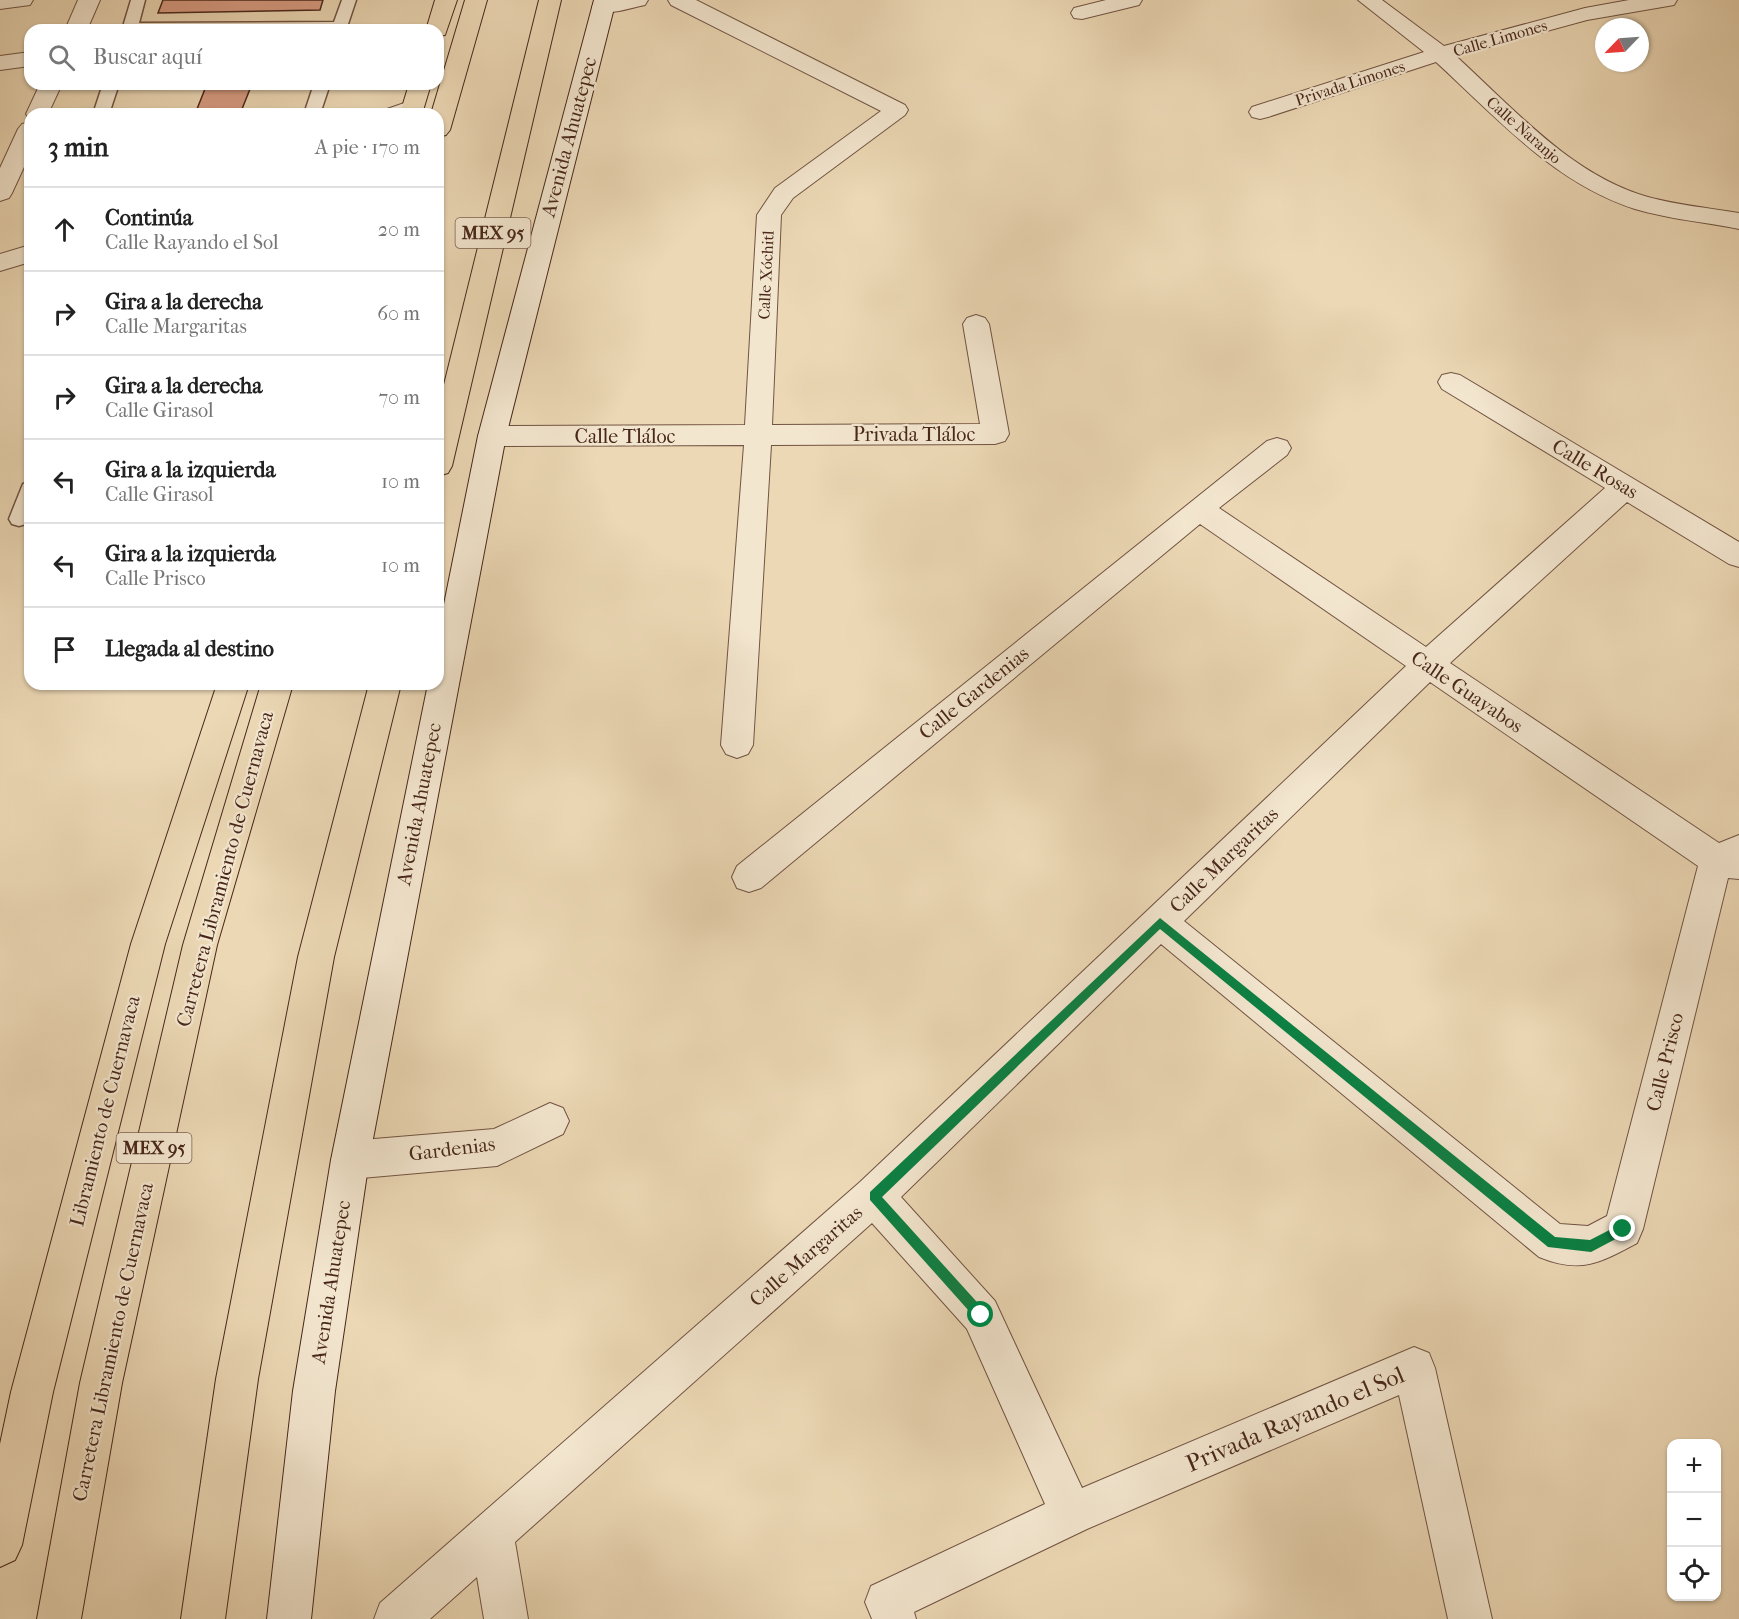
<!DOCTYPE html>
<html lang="es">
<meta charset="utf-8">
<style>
:root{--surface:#fff;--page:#f6f6f6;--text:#222;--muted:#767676;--line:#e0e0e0}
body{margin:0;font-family:"IM FELL French Canon",serif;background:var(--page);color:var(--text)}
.controls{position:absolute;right:18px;bottom:18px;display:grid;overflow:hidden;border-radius:12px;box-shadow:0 2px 4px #0004}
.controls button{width:54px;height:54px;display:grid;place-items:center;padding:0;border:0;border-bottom:2px solid var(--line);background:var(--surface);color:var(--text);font:30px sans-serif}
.compass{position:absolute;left:1595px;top:18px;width:54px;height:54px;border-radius:50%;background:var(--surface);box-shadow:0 2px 4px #0004;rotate:245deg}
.stop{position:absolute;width:18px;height:18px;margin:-14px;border:4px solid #0b8043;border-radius:50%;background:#fff}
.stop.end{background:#0b8043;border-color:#fff;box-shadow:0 2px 6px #0008}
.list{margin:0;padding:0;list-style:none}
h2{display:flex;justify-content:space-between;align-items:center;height:78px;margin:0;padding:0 24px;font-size:26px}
h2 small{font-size:20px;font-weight:400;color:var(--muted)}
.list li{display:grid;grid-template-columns:39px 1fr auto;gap:18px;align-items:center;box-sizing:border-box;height:84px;padding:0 24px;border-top:2px solid var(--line)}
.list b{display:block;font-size:22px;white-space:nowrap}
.list p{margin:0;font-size:20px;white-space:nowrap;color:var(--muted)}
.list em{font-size:20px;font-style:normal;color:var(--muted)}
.icon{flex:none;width:33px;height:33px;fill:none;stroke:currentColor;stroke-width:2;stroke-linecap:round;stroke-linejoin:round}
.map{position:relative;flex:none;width:1739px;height:1619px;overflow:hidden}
.search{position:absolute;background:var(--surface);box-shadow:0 2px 4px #0004;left:24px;top:24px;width:420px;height:66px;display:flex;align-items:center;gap:15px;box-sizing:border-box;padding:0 21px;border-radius:18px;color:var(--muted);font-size:22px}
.panel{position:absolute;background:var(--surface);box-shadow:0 2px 4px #0004;left:24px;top:108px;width:420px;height:582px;border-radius:18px}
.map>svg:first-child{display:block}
.building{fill:#d89c83;stroke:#48271b;stroke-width:1.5}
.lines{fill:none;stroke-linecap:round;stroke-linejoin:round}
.lane-casing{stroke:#715342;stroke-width:3}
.street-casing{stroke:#715342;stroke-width:2}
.secondary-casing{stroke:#48271b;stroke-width:2}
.primary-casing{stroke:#48271b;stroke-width:2}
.highway-casing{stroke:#48271b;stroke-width:2}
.lane{fill:#f3e6cf;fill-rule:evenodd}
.street{fill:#f3e6cf;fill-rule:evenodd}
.secondary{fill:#f3e6cf;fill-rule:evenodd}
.primary{fill:#ecd8b5;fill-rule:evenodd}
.highway{fill:#ecd8b5;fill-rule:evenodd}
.route{fill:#0b8043}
.labels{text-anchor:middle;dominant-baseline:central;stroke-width:4.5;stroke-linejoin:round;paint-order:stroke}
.far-street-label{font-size:16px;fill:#48271b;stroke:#f3e6cf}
.shield{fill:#f3e6cf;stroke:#7b6051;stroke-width:1.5}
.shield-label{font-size:18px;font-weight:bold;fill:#48271b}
.street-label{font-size:20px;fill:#48271b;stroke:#f3e6cf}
.near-street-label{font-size:24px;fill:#48271b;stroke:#f3e6cf}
</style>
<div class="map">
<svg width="1739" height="1619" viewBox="0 0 1739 1619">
<rect width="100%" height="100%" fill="#ecd8b5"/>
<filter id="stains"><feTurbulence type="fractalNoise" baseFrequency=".00333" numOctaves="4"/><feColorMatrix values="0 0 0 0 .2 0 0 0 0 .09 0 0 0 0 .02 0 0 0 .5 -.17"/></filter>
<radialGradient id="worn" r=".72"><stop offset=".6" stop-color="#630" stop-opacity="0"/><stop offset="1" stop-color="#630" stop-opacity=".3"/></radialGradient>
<!-- building -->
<path class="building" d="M163 0H323L320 10 158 13Z
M207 84H252L240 114H195Z"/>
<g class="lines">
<defs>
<path id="lane" d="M131 0H145L139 23 334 22 342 0H356L346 30H122Z
M103 84H119L109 114H93Z
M314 84H330L320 114H304Z
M30 482 29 519 26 524 19 526 12 524 9 519 23 484Z"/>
<path id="street" d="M0 0H33L30 5 0 9Z
M78 0H100L87 30H65Z
M606 0H648L645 5C630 8 610 15 595 12L592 7 595 2Z
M668 0H696L905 105 908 110 905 115 793 198 781 215 772 425 980 424 963 324 967 318 976 315 985 318 989 324 1009 434 1005 441 995 444 771 445 753 745 748 754 737 758 726 754 721 745 744 445 492 446 482 443 478 436 482 429 492 426 745 425 757 215 775 188 881 111 671 5Z
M1106 0H1142L1139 5 1082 19 1074 18 1071 13 1074 8Z
M1358 0H1382L1444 46 1585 8 1629 0H1677L1674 5 1587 20 1456 56C1514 109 1571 175 1648 197 1677 205 1709 208 1739 213V229C1705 222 1668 219 1635 209 1554 183 1497 118 1436 62L1268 117 1260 119 1252 117 1249 112 1252 107 1424 52Z
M30 52V66L0 70V56Z
M40 84H62L48 114H30L29 119 26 114Z
M413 100 421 102 424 107C416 118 396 114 384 114L387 109Z
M30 122V154L12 193 9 198 0 201V168L18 129 22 124Z
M30 245V262L0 271V254Z
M1451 373 1460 375 1739 542V567L1729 564 1627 502 1450 663 1719 843 1739 835V879L1728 878 1643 1229 1637 1243C1600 1263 1581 1274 1539 1257L1161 944 901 1197 995 1301 1082 1488 1414 1347 1429 1353 1435 1368 1492 1619H1448L1399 1395 1087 1529 914 1612 916 1619H872L865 1602 871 1586 1045 1504 967 1329 872 1223 515 1542 528 1619H484L477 1577 430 1619H374L380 1603 860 1182 1406 666 1200 524 761 888 749 892 737 888 732 877 737 866 1267 441 1277 438 1287 441 1291 448 1287 455 1219 508 1426 647 1605 488 1442 389 1438 382 1442 375ZM1430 682 1698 866 1607 1216 1588 1226 1560 1224 1184 921Z
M550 1103 563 1108 569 1121 563 1134 497 1166 350 1179 337 1173 331 1160 337 1147 350 1141 494 1129Z"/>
<path id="secondary" d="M594 0H616L506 436 369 1160 335 1391 311 1619H267L293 1391 331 1160 428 684H438V634L478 436Z"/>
<path id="primary" d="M435 0H457L445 35 438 36V30H426Z
M409 84H431L422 114H400Z
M217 684H249L165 944 53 1392 22 1545 15 1560 0 1567V1444L11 1392 131 944Z"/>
<path id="highway" d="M465 0H487L450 130 446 135 438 137V114H431Z
M539 0H561L452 466 448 473 438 476V409Z
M261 684H293L217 945 122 1383 81 1619H37L80 1383 183 945Z
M369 684H401L334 957 258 1379 225 1619H181L216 1379 298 957Z"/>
</defs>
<!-- lane casing -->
<use href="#lane" class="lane-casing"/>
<!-- street casing -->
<use href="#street" class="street-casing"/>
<!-- secondary casing -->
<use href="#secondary" class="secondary-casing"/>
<!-- primary casing -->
<use href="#primary" class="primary-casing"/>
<!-- highway casing -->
<use href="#highway" class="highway-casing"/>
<!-- lane -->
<use href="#lane" class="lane"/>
<!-- street -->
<use href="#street" class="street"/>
<!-- secondary -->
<use href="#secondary" class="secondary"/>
<!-- primary -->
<use href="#primary" class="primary"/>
<!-- highway -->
<use href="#highway" class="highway"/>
</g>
<!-- route -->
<path class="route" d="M1160 918 1555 1237 1590 1240 1623 1223 1627 1225V1233L1591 1252 1548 1247 1160 929 882 1197 985 1311V1320H977L870 1200V1192Z"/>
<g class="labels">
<!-- far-street labels -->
<g class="far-street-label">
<text transform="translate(1500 38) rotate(-16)">Calle Limones</text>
<text transform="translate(1350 83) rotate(-18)">Privada Limones</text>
<text transform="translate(1524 130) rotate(41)">Calle Naranjo</text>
<text transform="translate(766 275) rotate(-87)">Calle Xóchitl</text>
</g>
<!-- shield labels -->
<g class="shield">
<rect x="455.5" y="218" width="75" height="30" rx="4.5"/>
<rect x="116.5" y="1133" width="75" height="30" rx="4.5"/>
</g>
<g class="shield-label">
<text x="493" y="233">MEX 95</text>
<text x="154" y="1148">MEX 95</text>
</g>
<!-- street labels -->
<g class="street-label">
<text transform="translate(569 137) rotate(-75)">Avenida Ahuatepec</text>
<text x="914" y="434">Privada Tláloc</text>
<text x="625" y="436">Calle Tláloc</text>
<text transform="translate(1595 469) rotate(31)">Calle Rosas</text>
<text transform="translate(1467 692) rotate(34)">Calle Guayabos</text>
<text transform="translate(974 693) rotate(-39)">Calle Gardenias</text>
<text transform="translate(419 804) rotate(-79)">Avenida Ahuatepec</text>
<text transform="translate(1224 860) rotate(-44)">Calle Margaritas</text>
<text transform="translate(225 869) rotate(-75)">Carretera Libramiento de Cuernavaca</text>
<text transform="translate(1665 1062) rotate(-76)">Calle Prisco</text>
<text transform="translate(105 1111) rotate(-76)">Libramiento de Cuernavaca</text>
<text transform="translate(452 1149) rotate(-7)">Gardenias</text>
<text transform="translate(806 1256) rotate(-41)">Calle Margaritas</text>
<text transform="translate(331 1282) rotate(-81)">Avenida Ahuatepec</text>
<text transform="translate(113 1342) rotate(-78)">Carretera Libramiento de Cuernavaca</text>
</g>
<!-- near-street labels -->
<g class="near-street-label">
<text transform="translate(1295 1419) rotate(-23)">Privada Rayando el Sol</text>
</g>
</g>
<rect width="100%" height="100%" filter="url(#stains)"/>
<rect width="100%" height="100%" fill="url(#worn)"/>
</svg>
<div class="controls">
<button>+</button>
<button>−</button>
<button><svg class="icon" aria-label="locate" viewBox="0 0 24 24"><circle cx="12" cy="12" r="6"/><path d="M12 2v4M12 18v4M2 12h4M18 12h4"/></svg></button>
</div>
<svg class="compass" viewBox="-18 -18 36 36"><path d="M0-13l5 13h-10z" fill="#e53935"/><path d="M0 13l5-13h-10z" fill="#767676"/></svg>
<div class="stop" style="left:981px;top:1315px"></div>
<div class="stop end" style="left:1623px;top:1229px"></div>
<div class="search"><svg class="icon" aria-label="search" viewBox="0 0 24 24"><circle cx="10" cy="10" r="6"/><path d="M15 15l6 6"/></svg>Buscar aquí</div>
<section class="panel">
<h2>3 min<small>A pie · 170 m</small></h2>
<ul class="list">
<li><svg class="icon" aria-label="ahead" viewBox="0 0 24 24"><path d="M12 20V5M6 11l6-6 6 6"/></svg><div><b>Continúa</b><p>Calle Rayando el Sol</p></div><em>20 m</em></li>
<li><svg class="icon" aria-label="right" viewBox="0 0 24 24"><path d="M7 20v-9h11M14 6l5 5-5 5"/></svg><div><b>Gira a la derecha</b><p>Calle Margaritas</p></div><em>60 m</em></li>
<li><svg class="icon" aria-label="right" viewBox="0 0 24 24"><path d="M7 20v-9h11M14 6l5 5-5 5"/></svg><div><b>Gira a la derecha</b><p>Calle Girasol</p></div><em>70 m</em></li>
<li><svg class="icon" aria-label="left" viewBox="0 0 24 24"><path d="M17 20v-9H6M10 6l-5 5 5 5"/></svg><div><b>Gira a la izquierda</b><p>Calle Girasol</p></div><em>10 m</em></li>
<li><svg class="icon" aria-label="left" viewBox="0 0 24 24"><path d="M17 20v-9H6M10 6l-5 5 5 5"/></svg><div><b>Gira a la izquierda</b><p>Calle Prisco</p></div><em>10 m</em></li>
<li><svg class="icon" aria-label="arrive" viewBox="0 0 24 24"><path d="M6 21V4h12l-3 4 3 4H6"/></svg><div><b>Llegada al destino</b></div></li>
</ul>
</section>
</div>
